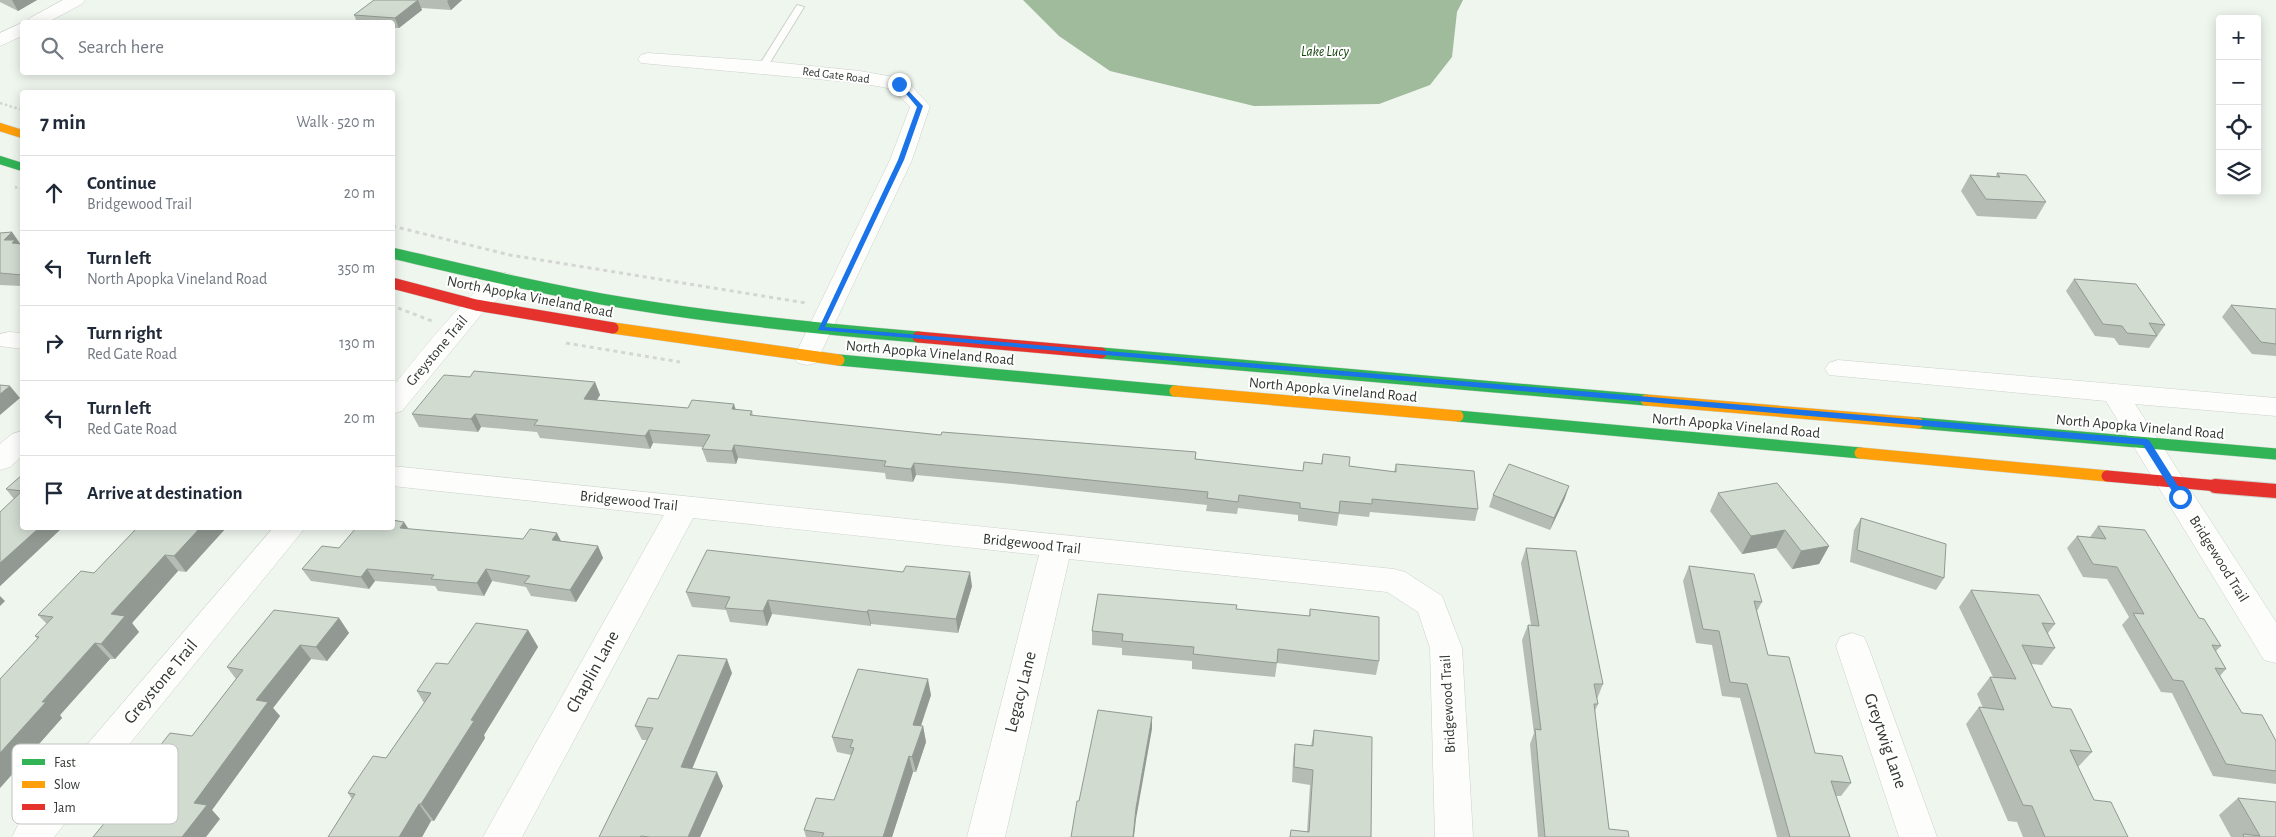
<!DOCTYPE html>
<meta charset="utf-8">
<style>
:root{--surface:#fff;--page:#f6f6f7;--text:#1f2937;--muted:#747a83;--line:#e0e1e3}
body{margin:0;font-family:"Alegreya Sans",sans-serif;background:var(--page);color:var(--text)}
.controls{position:absolute;right:15px;top:15px;display:grid;overflow:hidden;border-radius:5px;box-shadow:0 2px 12px #0003}
.controls button{width:45px;height:45px;display:grid;place-items:center;padding:0;border:0;border-bottom:1px solid var(--line);background:var(--surface);color:var(--text);font:25px sans-serif}
.stop{position:absolute;width:15px;height:15px;margin:-11px;border:4px solid #1a73e8;border-radius:50%;background:#fff}
.stop.end{background:#1a73e8;border-color:#fff;box-shadow:0 1px 5px #0008}
.list{margin:0;padding:0;list-style:none}
h2{display:flex;justify-content:space-between;align-items:center;height:65px;margin:0;padding:0 20px;font-size:21px}
h2 small{font-size:16px;font-weight:400;color:var(--muted)}
.list li{display:grid;grid-template-columns:32px 1fr auto;gap:15px;align-items:center;box-sizing:border-box;height:75px;padding:0 20px;border-top:1px solid var(--line)}
.list b{display:block;font-size:19px;white-space:nowrap}
.list p{margin:0;font-size:16px;white-space:nowrap;color:var(--muted)}
.list em{font-size:16px;font-style:normal;color:var(--muted)}
.icon{flex:none;width:28px;height:28px;fill:none;stroke:currentColor;stroke-width:2;stroke-linecap:round;stroke-linejoin:round}
.map{position:relative;flex:none;width:2276px;height:837px;overflow:hidden}
.search{position:absolute;background:var(--surface);box-shadow:0 2px 12px #0003;left:20px;top:20px;width:375px;height:55px;display:flex;align-items:center;gap:12px;box-sizing:border-box;padding:0 18px;border-radius:5px;color:var(--muted);font-size:19px}
.panel{position:absolute;background:var(--surface);box-shadow:0 2px 12px #0003;left:20px;top:90px;width:375px;height:440px;border-radius:5px}
.map>svg:first-child{display:block}
.water{fill:#a0ba9c}
.lines{fill:none;stroke-linecap:round;stroke-linejoin:round}
.lane-casing{stroke:#ccd1cc;stroke-width:2}
.street-casing{stroke:#ccd1cc;stroke-width:1}
.fast-far1-casing{stroke:#ccd1cc;stroke-width:9}
.fast-casing{stroke:#ccd1cc;stroke-width:12}
.slow-far1-casing{stroke:#ccd1cc;stroke-width:9}
.slow-casing{stroke:#ccd1cc;stroke-width:12}
.jam-far1-casing{stroke:#ccd1cc;stroke-width:12}
.jam-casing{stroke:#ccd1cc;stroke-width:16}
.path-far1{stroke:#d4d6d3;stroke-width:2.5;stroke-dasharray:2.5 2.5;stroke-linecap:butt}
.path{stroke:#d4d6d3;stroke-width:3;stroke-dasharray:4 4;stroke-linecap:butt}
.lane{fill:#fdfefc;fill-rule:evenodd}
.street{fill:#fdfefc;fill-rule:evenodd}
.fast-far1{stroke:#30b455;stroke-width:8}
.fast{stroke:#30b455;stroke-width:11}
.slow-far1{stroke:#ff9f0a;stroke-width:8}
.slow{stroke:#ff9f0a;stroke-width:11}
.jam-far1{stroke:#e5322d;stroke-width:11}
.jam{stroke:#e5322d;stroke-width:14}
.wall{fill:#b4bcb3}
.shaded-wall{fill:#929992}
.building{fill:#d1dbd0;stroke:#929992}
.route{fill:#1a73e8}
.labels{text-anchor:middle;dominant-baseline:central;stroke-width:4;stroke-linejoin:round;paint-order:stroke}
.far-street-label{font-size:12px;fill:#333833;stroke:#fff}
.far-water-label{font-size:14px;font-style:italic;fill:#174710;stroke:#fff}
.street-label{font-size:15px;fill:#333833;stroke:#fff}
.near-street-label{font-size:18px;fill:#333833;stroke:#fff}
.key{fill:#fff;stroke:#c2c3c2;stroke-width:1}
.key-label{font-size:14px;fill:#333833}
</style>
<div class="map">
<svg width="2276" height="837" viewBox="0 0 2276 837">
<rect width="100%" height="100%" fill="#eff6ee"/>
<!-- water -->
<path class="water" d="M1023 0H1463L1457 12 1452 57 1430 85 1379 104 1254 106 1110 71 1059 36Z"/>
<g class="lines">
<defs>
<path id="lane" d="M797 5 804 7 766 69H760L758 67Z"/>
<path id="street" d="M63 0H85L82 4 48 22H27L30 18Z
M22 23V36L0 46V33Z
M648 53 763 61 860 71 899 78 906 80 930 106 912 160 816 363 807 365 798 363 794 357 890 160 910 107 893 89 860 83 641 63 638 59 641 55Z
M505 273 514 275 517 280 514 285 485 310 402 411 392 414V387C416 360 473 281 505 273Z
M9 332 22 333V349L0 346V334Z
M1838 360 2276 398V416L2135 404 2276 622V663L2264 660 2106 401 1829 375 1825 369 1829 363Z
M22 431V456L10 467 0 470V444L12 434Z
M392 466 1394 569 1405 572 1442 596 1462 648 1473 837H1435L1430 648 1418 612 1387 592 1069 559 1005 837H967L1039 555 693 518 522 837H483L664 515 392 486Z
M273 528H305L54 837H12L18 825Z
M1852 633 1864 637 1868 646 1937 837H1899L1836 646 1840 637Z"/>
<path id="fast-far1" d="M0 160 22 167"/>
<path id="fast" d="M392 253C469 271 547 290 625 303 722 319 820 329 918 337
M1101 353 1646 400
M839 360 1175 391
M1458 416 1860 453
M1918 423 2276 454"/>
<path id="slow-far1" d="M0 127 22 134"/>
<path id="slow" d="M613 328 839 360
M1175 391 1458 416
M1646 400 1918 423
M1860 453 2107 476"/>
<path id="jam-far1" d="M392 283 476 305 613 328
M918 337 1101 353
M2107 476 2229 487"/>
<path id="jam" d="M2215 486 2276 491"/>
</defs>
<!-- lane casing -->
<use href="#lane" class="lane-casing"/>
<!-- street casing -->
<use href="#street" class="street-casing"/>
<!-- fast-far1 casing -->
<use href="#fast-far1" class="fast-far1-casing"/>
<!-- fast casing -->
<use href="#fast" class="fast-casing"/>
<!-- slow-far1 casing -->
<use href="#slow-far1" class="slow-far1-casing"/>
<!-- slow casing -->
<use href="#slow" class="slow-casing"/>
<!-- jam-far1 casing -->
<use href="#jam-far1" class="jam-far1-casing"/>
<!-- jam casing -->
<use href="#jam" class="jam-casing"/>
<!-- path-far1 -->
<path class="path-far1" d="M0 103 22 110
M15 187 22 189"/>
<!-- path -->
<path class="path" d="M392 226 510 255 806 303
M398 308 432 321
M566 343 680 362"/>
<!-- lane -->
<use href="#lane" class="lane"/>
<!-- street -->
<use href="#street" class="street"/>
<!-- fast-far1 -->
<use href="#fast-far1" class="fast-far1"/>
<!-- fast -->
<use href="#fast" class="fast"/>
<!-- slow-far1 -->
<use href="#slow-far1" class="slow-far1"/>
<!-- slow -->
<use href="#slow" class="slow"/>
<!-- jam-far1 -->
<use href="#jam-far1" class="jam-far1"/>
<!-- jam -->
<use href="#jam" class="jam"/>
</g>
<!-- wall -->
<path class="wall" d="M0 0H37L18 11 0 2Z
M374 0H462L451 10 421 8 422 10 399 28H392V22H357L354 15Z
M1997 173 2046 202 2036 219 1977 216 1961 191 1970 175 1996 176Z
M12 232 20 243 22 244V286L0 285V233Z
M2074 279 2165 325 2149 348 2119 345 2114 338 2095 336 2066 291Z
M2231 305 2276 309V356L2252 354 2222 317Z
M470 377 595 382 600 395 597 400 688 408 752 411 753 416 941 435 1196 452V459L1303 471 1321 464 1323 454 1349 466 1394 472 1396 464 1478 509 1475 521 1370 512 1369 517 1339 514 1337 526 1298 521V515L1238 508 1237 514 1206 511 1207 505 1022 485 916 475 913 482 886 479 885 473 738 458 736 464 707 462 702 449 703 447 653 443 650 449 540 438 537 432 481 427 478 432 419 427 412 414Z
M22 475V528H62L0 586V512L14 499 6 489Z
M1718 493 1829 546 1819 564 1792 569 1776 548 1742 554 1710 511Z
M1493 495 1565 498 1550 530 1489 507Z
M1861 518 1944 578 1936 590 1850 562 1854 530Z
M2098 526 2199 618 2221 646 2216 651 2226 669 2220 676 2242 713 2276 741V784L2213 776 2172 693 2161 692 2122 625 2129 617 2107 579 2083 577 2067 548 2077 536 2090 537Z
M137 528H226L186 572 178 571 132 623 139 632 115 659H110L60 715 62 718 0 788 38 639 35 636 47 624 38 615 94 573Z
M408 529 523 539 561 541 598 546 603 558 576 602 531 596 526 587 492 581 484 596 438 591 435 586 375 581 369 589 311 581 302 569 339 548Z
M1526 548 1603 684 1597 699 1598 704 1595 711 1609 829 1629 837H1538L1530 744 1534 733 1522 640 1528 625H1531L1521 563Z
M1689 566 1762 602 1757 611 1768 655 1815 753 1851 783 1841 796H1836L1850 837H1777L1740 698 1722 696 1712 645 1696 643 1683 581Z
M972 586 958 633 871 624V626L772 614 767 626 730 622 726 610 692 607 686 592Z
M1971 590 2055 624 2048 633 2055 648 2042 665 2031 664 2052 707 2092 752 2078 767 2094 800 2128 837H2023L2017 822 2008 821 1966 724 1979 707 1983 708 1977 694 1990 677H1993L1959 607Z
M1236 609 1309 616 1310 609 1379 661 1376 675 1277 663 1275 677 1192 669V661L1122 655V648L1092 645V631Z
M339 618 349 633 327 661 311 659 273 708 280 716 212 810 220 819 149 769 145 765 192 736 236 679 227 667Z
M528 630 538 647 484 735 485 738 434 821H431L422 837H328L352 799 348 793 386 758 424 703 417 691 448 664Z
M732 673 692 769 723 786 700 837H599L647 740H642L635 726 658 699Z
M931 695 921 726H923L926 742 916 772H913L892 837H806L804 830 834 800 851 755 837 752 832 737Z
M1314 730 1371 837H1290L1291 830 1307 832 1310 785 1292 782 1293 759 1295 744 1311 746Z
M2238 798 2276 837H2231L2219 815Z"/>
<!-- shaded-wall -->
<path class="shaded-wall" d="M12 0H37L18 11Z
M418 0 422 10 399 28 395 18Z
M449 0H462L451 10 447 1Z
M12 232 20 244 19 245 4 240Z
M595 382 600 395 589 412 584 399Z
M10 386 20 398 0 415V394Z
M734 404 738 417 732 409Z
M475 414 481 427 478 432 471 419Z
M649 430 653 443 650 449 645 436Z
M734 445 738 458 736 464 732 451Z
M914 463 916 475 913 482 911 469Z
M1569 486 1565 498 1550 530 1554 518Z
M404 522 412 534 400 528Z
M39 528H62L0 586V563Z
M200 528H226L186 572 174 556Z
M1785 530 1776 548 1742 554 1751 536Z
M557 533 563 545 552 540Z
M598 546 603 558 576 602 570 590Z
M1829 546 1819 564 1792 569 1801 551Z
M165 555 178 571 132 623 139 632 115 659 101 644 111 614Z
M367 569 375 581 369 589 361 577Z
M486 569 492 581 484 596 477 583Z
M970 572 972 586 958 633 956 619Z
M0 596 5 601 0 606Z
M768 600 772 614 767 626 763 611Z
M868 610 871 624V626L867 612Z
M339 618 349 633 327 661 316 647Z
M528 630 538 647 484 735 485 738 434 821 421 804 471 720Z
M95 643 110 659 60 715 62 718 0 788V753L42 702Z
M300 645 311 659 273 708 280 716 212 810 220 819 206 837H182L194 803 256 700Z
M727 659 732 673 687 781 681 767Z
M928 679 931 695 916 740 913 725Z
M1152 717V729L1136 819 1134 837H1133L1136 808Z
M923 726 926 742 916 772 912 757Z
M909 756 913 772 892 837H883Z
M717 772 723 786 700 837H688Z
M419 804 431 821 422 837H399Z"/>
<!-- building -->
<path class="building" d="M374 0H418L395 18 354 15Z
M1997 173 2026 175 2046 202 1986 199 1970 175 2000 177Z
M12 232 4 240H15L12 243 22 244V275L0 273V233Z
M2074 279 2136 284 2165 325 2149 323 2157 336 2127 333 2122 326 2103 324Z
M2231 305 2276 309V344L2261 342Z
M474 371 595 382 584 399 688 408 692 400 734 404 732 409 752 411 750 415 941 435 942 432 1196 452 1195 459 1303 471 1304 462 1322 464 1323 454 1350 457 1349 466 1396 472V464L1474 471 1478 509 1372 499V504L1340 501 1339 513 1300 508V503L1239 495 1238 502 1207 498 1208 492 1021 473 914 463 911 469 884 466 886 461 734 445 732 451 702 449 710 435 649 430 645 436 534 425 538 420 475 414 471 419 412 414 444 375 470 377Z
M0 385 10 386 0 394Z
M1509 464 1569 486 1554 518 1493 495Z
M22 475V491L6 489Z
M1777 483 1829 546 1801 551 1785 530 1751 536 1718 493Z
M22 491V528H39L0 563V512Z
M1861 518 1946 544 1944 578 1857 550Z
M392 520 404 522 400 528 523 539 530 529 557 533 552 540 598 546 570 590 524 583 530 576 486 569 477 583 431 579 434 575 367 569 361 577 302 569 322 546 339 548 356 528H392Z
M2098 526 2145 530 2199 618 2204 619 2221 646 2212 645 2226 669 2215 668 2242 713 2262 715 2276 741V771L2226 764 2183 681 2173 680 2133 613 2144 614 2117 567 2093 564 2077 536 2106 539Z
M137 528H200L174 556 165 555 111 614 125 616 101 644 95 643 42 702H46L0 753V679L39 637 35 636 53 617 38 615 81 571 94 573Z
M1526 548 1576 551 1603 684H1594L1598 704H1594L1609 829 1628 831 1629 837H1545L1535 729 1541 730 1528 625 1539 626Z
M707 550 903 572 906 566 970 572 956 619 868 610 867 612 768 600 763 611 725 608 730 597 686 592Z
M1689 566 1754 574 1762 602 1754 601 1768 655 1789 657 1815 753 1842 756 1851 783 1831 781 1850 837H1790L1747 684 1730 682 1719 631 1703 629Z
M1971 590 2039 595 2055 624 2042 623 2055 648 2022 645 2052 707 2071 709 2092 752 2070 750 2094 800 2111 802 2128 837H2045L2032 806 2023 805 1979 707 2004 710 1990 677 2016 679Z
M1098 594 1237 605 1236 609 1310 616V609L1379 617V661L1278 649 1277 663 1193 654 1194 647 1122 641 1123 634 1092 631Z
M274 610 339 618 316 647 300 645 256 700 268 702 194 803 207 805 182 837H93L151 766 145 765 170 733 192 736 243 670 227 667Z
M476 623 528 630 471 720 474 721 421 804H419L399 837H328L355 794 348 793 373 756 386 758 431 693 417 691 436 663 448 664Z
M678 655 727 659 681 767 717 772 688 837H650L641 836 640 837H599L653 728 635 726 648 698 658 699Z
M858 669 928 679 913 725 923 726 912 757 909 756 883 837H822L824 833 804 830 816 798 834 800 854 748 850 747 853 740 832 737Z
M1098 710 1152 717 1136 808 1133 837H1071L1077 801H1079Z
M1314 730 1372 737 1371 837H1290L1291 830 1309 832 1313 770 1294 767 1295 744 1313 746Z
M2238 798 2276 802V837H2244L2243 834 2260 836Z"/>
<!-- route -->
<path class="route" d="M897 83H901L923 106 904 160 825 327 2146 439 2149 440 2185 497 2180 500 2177 499 2143 445 818 330 898 160 917 107Z"/>
<g class="labels">
<!-- far-street labels -->
<g class="far-street-label">
<text transform="translate(836 75) rotate(7)">Red Gate Road</text>
</g>
<!-- far-water labels -->
<g class="far-water-label">
<text x="1325" y="52">Lake Lucy</text>
</g>
<!-- street labels -->
<g class="street-label">
<text transform="translate(530 297) rotate(11)">North Apopka Vineland Road</text>
<text transform="translate(437 351) rotate(-50)">Greystone Trail</text>
<text transform="translate(930 353) rotate(5)">North Apopka Vineland Road</text>
<text transform="translate(1333 390) rotate(5)">North Apopka Vineland Road</text>
<text transform="translate(1736 426) rotate(5)">North Apopka Vineland Road</text>
<text transform="translate(2140 427) rotate(5)">North Apopka Vineland Road</text>
<text transform="translate(629 501) rotate(6)">Bridgewood Trail</text>
<text transform="translate(1032 544) rotate(6)">Bridgewood Trail</text>
<text transform="translate(2219 559) rotate(58)">Bridgewood Trail</text>
<text transform="translate(1448 704) rotate(-93)">Bridgewood Trail</text>
</g>
<!-- near-street labels -->
<g class="near-street-label">
<text transform="translate(593 672) rotate(-61)">Chaplin Lane</text>
<text transform="translate(161 682) rotate(-50)">Greystone Trail</text>
<text transform="translate(1021 692) rotate(-76)">Legacy Lane</text>
<text transform="translate(1885 741) rotate(71)">Greytwig Lane</text>
</g>
</g>
<!-- legend -->
<rect x="12" y="744" width="166" height="80" rx="8" class="key"/>
<rect x="22" y="759" width="23" height="6" fill="#30b455"/>
<rect x="22" y="781" width="23" height="7" fill="#ff9f0a"/>
<rect x="22" y="804" width="23" height="6" fill="#e5322d"/>
<g class="key-label">
<text x="54" y="767">Fast</text>
<text x="54" y="789">Slow</text>
<text x="54" y="812">Jam</text>
</g>
</svg>
<div class="controls">
<button>+</button>
<button>−</button>
<button><svg class="icon" aria-label="locate" viewBox="0 0 24 24"><circle cx="12" cy="12" r="6"/><path d="M12 2v4M12 18v4M2 12h4M18 12h4"/></svg></button>
<button><svg class="icon" aria-label="layers" viewBox="0 0 24 24"><path d="M12 4l9 5-9 5-9-5zM3 14l9 5 9-5"/></svg></button>
</div>
<div class="stop" style="left:2180px;top:497px"></div>
<div class="stop end" style="left:899px;top:84px"></div>
<div class="search"><svg class="icon" aria-label="search" viewBox="0 0 24 24"><circle cx="10" cy="10" r="6"/><path d="M15 15l6 6"/></svg>Search here</div>
<section class="panel">
<h2>7 min<small>Walk · 520 m</small></h2>
<ul class="list">
<li><svg class="icon" aria-label="ahead" viewBox="0 0 24 24"><path d="M12 20V5M6 11l6-6 6 6"/></svg><div><b>Continue</b><p>Bridgewood Trail</p></div><em>20 m</em></li>
<li><svg class="icon" aria-label="left" viewBox="0 0 24 24"><path d="M17 20v-9H6M10 6l-5 5 5 5"/></svg><div><b>Turn left</b><p>North Apopka Vineland Road</p></div><em>350 m</em></li>
<li><svg class="icon" aria-label="right" viewBox="0 0 24 24"><path d="M7 20v-9h11M14 6l5 5-5 5"/></svg><div><b>Turn right</b><p>Red Gate Road</p></div><em>130 m</em></li>
<li><svg class="icon" aria-label="left" viewBox="0 0 24 24"><path d="M17 20v-9H6M10 6l-5 5 5 5"/></svg><div><b>Turn left</b><p>Red Gate Road</p></div><em>20 m</em></li>
<li><svg class="icon" aria-label="arrive" viewBox="0 0 24 24"><path d="M6 21V4h12l-3 4 3 4H6"/></svg><div><b>Arrive at destination</b></div></li>
</ul>
</section>
</div>
